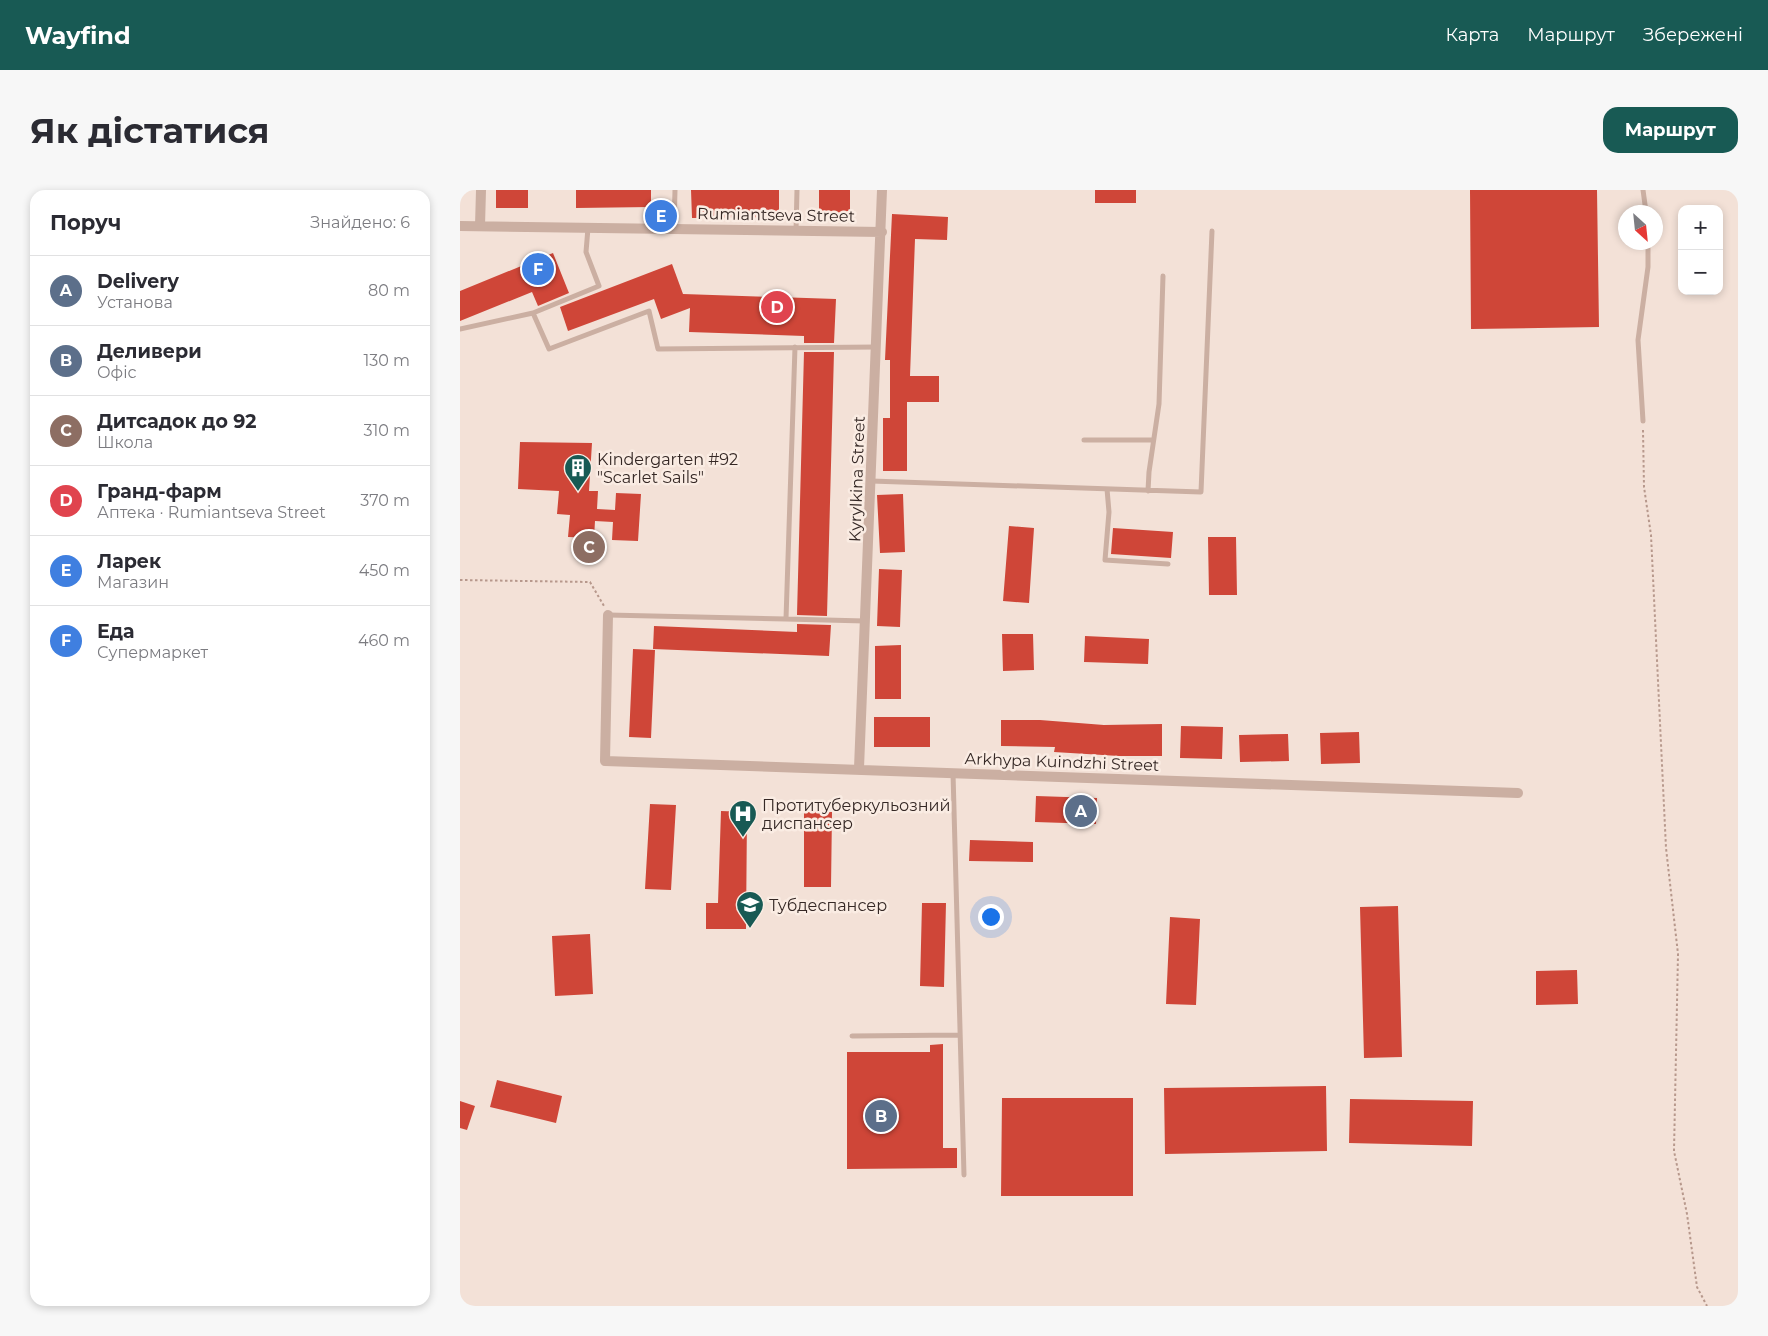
<!DOCTYPE html>
<html lang="uk">
<meta charset="utf-8">
<style>
:root{--surface:#fff;--page:#f7f7f7;--text:#2b2b33;--muted:#7c7c81;--line:#e1e1e2;--accent:#185a54}
body{margin:0;font-family:Montserrat,sans-serif;background:var(--page);color:var(--text)}
.controls{position:absolute;right:15px;top:15px;display:grid;overflow:hidden;border-radius:10px;box-shadow:0 2px 8px #0003}
.controls button{width:45px;height:45px;display:grid;place-items:center;padding:0;border:0;border-bottom:1px solid var(--line);background:var(--surface);color:var(--text);font:25px sans-serif}
.compass{position:absolute;left:1158px;top:15px;width:45px;height:45px;border-radius:50%;background:var(--surface);box-shadow:0 2px 8px #0003;rotate:153deg}
.you{position:absolute;left:530px;top:726px;width:18px;height:18px;margin:-12px;border:4px solid #fff;border-radius:50%;background:#1a73e8;box-shadow:0 0 0 8px #1a73e833}
.badge{display:grid;place-items:center;width:32px;height:32px;border-radius:50%;background:var(--accent);color:#fff;font-size:16px;font-weight:700}
.pin{position:absolute;translate:-50% -50%;border:2px solid #fff;box-shadow:0 1px 5px #0006}
.list{margin:0;padding:0;list-style:none}
h2{display:flex;justify-content:space-between;align-items:center;height:65px;margin:0;padding:0 20px;font-size:21px}
h2 small{font-size:16px;font-weight:400;color:var(--muted)}
.list li{display:grid;grid-template-columns:32px 1fr auto;gap:15px;align-items:center;box-sizing:border-box;height:70px;padding:0 20px;border-top:1px solid var(--line)}
.list b{display:block;font-size:19px;white-space:nowrap}
.list p{margin:0;font-size:16px;white-space:nowrap;color:var(--muted)}
.list em{font-size:16px;font-style:normal;color:var(--muted)}
.map{position:relative;flex:none;width:1278px;height:1116px;overflow:hidden;border-radius:15px}
header{display:flex;align-items:center;gap:30px;box-sizing:border-box;height:70px;padding:0 25px;background:var(--accent);color:#fff}
header strong{font-size:24px}
nav{display:flex;gap:28px;margin-inline-start:auto;font-size:18px}
.intro{display:flex;align-items:center;justify-content:space-between;box-sizing:border-box;height:120px;padding:0 30px}
h1{margin:0;font-size:35px}
.button{padding:12px 22px;border-radius:15px;background:var(--accent);color:#fff;font-size:18px;font-weight:700}
main{display:flex;gap:30px;padding:0 30px}
aside{flex:1;background:var(--surface);border-radius:15px;box-shadow:0 2px 8px #0003}
.map>svg:first-child{display:block}
.building{fill:#cf4638}
.lines{fill:none;stroke-linecap:round;stroke-linejoin:round}
.path{stroke:#b7988c;stroke-width:2;stroke-dasharray:2.5 2.5;stroke-linecap:butt}
.lane{stroke:#cbafa2;stroke-width:5}
.street{stroke:#cbafa2;stroke-width:10}
.labels{text-anchor:middle;dominant-baseline:central;stroke-width:5;stroke-linejoin:round;paint-order:stroke}
.street-label{font-size:16px;fill:#352825;stroke:#faece3}
.poi-label{font-size:16px;fill:#352825;stroke:#faece3;text-anchor:start}
</style>
<header>
<strong>Wayfind</strong>
<nav><a>Карта</a><a>Маршрут</a><a>Збережені</a></nav>
</header>
<div class="intro"><h1>Як дістатися</h1><a class="button">Маршрут</a></div>
<main>
<aside>
<h2>Поруч<small>Знайдено: 6</small></h2>
<ul class="list">
<li><span class="badge" style="background:#5c6f8a">A</span><div><b>Delivery</b><p>Установа</p></div><em>80 m</em></li>
<li><span class="badge" style="background:#5c6f8a">B</span><div><b>Деливери</b><p>Офіс</p></div><em>130 m</em></li>
<li><span class="badge" style="background:#8d6e63">C</span><div><b>Дитсадок до 92</b><p>Школа</p></div><em>310 m</em></li>
<li><span class="badge" style="background:#e0444e">D</span><div><b>Гранд-фарм</b><p>Аптека · Rumiantseva Street</p></div><em>370 m</em></li>
<li><span class="badge" style="background:#3f7fe0">E</span><div><b>Ларек</b><p>Магазин</p></div><em>450 m</em></li>
<li><span class="badge" style="background:#3f7fe0">F</span><div><b>Еда</b><p>Супермаркет</p></div><em>460 m</em></li>
</ul>
</aside>
<div class="map">
<svg width="1278" height="1116" viewBox="0 0 1278 1116">
<rect width="100%" height="100%" fill="#f3e1d7"/>
<!-- building -->
<path class="building" d="M36 0H68V18H36Z
M116 0H191V17L116 18Z
M231 0H319V27L232 28Z
M359 0H390V24H359Z
M635 0H676V13H635Z
M1010 0H1137L1139 137 1011 139Z
M432 24 488 27 487 50 455 49 450 186H479V212H447V281H423V228H430V170H425Z
M93 63 109 103 78 116 72 102 0 131V101Z
M212 74 223 104 376 109 374 153H344V146L229 142 230 118 201 129 194 109 108 141 100 117Z
M344 162H374L367 426 337 425Z
M60 252 132 253 129 301H138L137 319 155 320 156 303 181 304 178 351 152 350 153 332 135 331 134 348 108 347 110 325 97 324 99 301 58 299Z
M443 304 445 362 420 363 417 305Z
M549 336 574 338 569 413 543 411Z
M653 338 713 342 711 368 651 364Z
M748 347H776L777 405H749Z
M419 379 442 380 440 437 417 436Z
M337 434 371 435 369 466 193 459 194 436 337 442Z
M542 444H573L574 480 543 481Z
M625 446 689 449 688 474 624 472Z
M441 455V509H415V456Z
M173 459 195 460 191 548 169 547Z
M414 527H470V557H414Z
M541 530H580L644 535 702 534V566H659L594 562 595 557 541 556Z
M721 536 763 537 762 569 720 568Z
M899 542 900 573 861 574 860 543Z
M828 544 829 571 780 572 779 545Z
M576 606 637 608 636 634 575 632Z
M190 614 216 615 211 700 185 699Z
M261 621 287 622 286 739H246V713H258Z
M344 622H372L371 697H344Z
M510 650 573 652V672L509 671Z
M462 713H486L484 797 460 796Z
M938 716 942 867 904 868 900 717Z
M710 727 740 729 736 815 706 814Z
M130 744 133 804 95 806 92 746Z
M1117 780 1118 814 1076 815V781Z
M483 854V958H497V978L387 979V862H470V855Z
M37 890 102 906 96 933 30 917Z
M866 896 867 961 705 964 704 898Z
M542 908H673V1006H541Z
M890 909 1013 911 1012 956 889 953Z
M0 911 15 916 7 940 0 938Z"/>
<g class="lines">
<!-- path -->
<path class="path" d="M1183 240 1184 297 1191 345 1206 658 1218 764 1214 961 1227 1024 1237 1097 1247 1116
M0 390 130 392 144 416"/>
<!-- lane -->
<path class="lane" d="M1183 0 1186 22
M214 39 215 0
M336 41 337 0
M73 123 139 96 126 62 128 38
M0 139 73 123 89 159 189 121 198 159 417 157
M335 157 326 429 405 431
M1183 231 1178 150 1188 77V52
M624 250H693
M411 291 741 302 752 41
M647 299 649 322 645 370 708 374
M688 301 689 282 699 214 703 86
M148 425 326 429
M493 583 504 985
M392 846 500 845"/>
<!-- street -->
<path class="street" d="M0 36 422 42
M20 36 21 0
M148 425 145 571 1058 603
M399 578 422 0"/>
</g>
<!-- icons -->
<defs>
<symbol id="building-pin" viewBox="-11 -11 22 30"><path d="M0 17L-7.5 6A9.5 9.5 0 1 1 7.5 6Z" fill="#185a54" stroke="#faece3"/><path d="M-4-6H4V6H1V3H-1V6H-4ZM-2.5-4.3h1.7v1.8h-1.7ZM.8-4.3h1.7v1.8H.8ZM-2.5-1h1.7V.8h-1.7ZM.8-1h1.7V.8H.8Z" fill="#fff"/></symbol>
<symbol id="hospital-pin" viewBox="-11 -11 22 30"><path d="M0 17L-7.5 6A9.5 9.5 0 1 1 7.5 6Z" fill="#185a54" stroke="#faece3"/><path d="M-5-5h3v3.5h4V-5h3V5h-3V1.5h-4V5h-3Z" fill="#fff"/></symbol>
<symbol id="school-pin" viewBox="-11 -11 22 30"><path d="M0 17L-7.5 6A9.5 9.5 0 1 1 7.5 6Z" fill="#185a54" stroke="#faece3"/><path d="M0-5L7-2L0 1L-7-2ZM-4 1L0 2.5L4 1V4Q0 6-4 4Z" fill="#fff"/></symbol>
</defs>
<g fill-rule="evenodd">
<use href="#building-pin" x="102" y="262" width="32" height="43"/>
<use href="#hospital-pin" x="267" y="608" width="32" height="43"/>
<use href="#school-pin" x="274" y="699" width="32" height="43"/>
</g>
<g class="labels">
<!-- street labels -->
<g class="street-label">
<text transform="translate(316 25) rotate(1)">Rumiantseva Street</text>
<text transform="translate(397 289) rotate(-88)">Kyrylkina Street</text>
<text transform="translate(602 572) rotate(2)">Arkhypa Kuindzhi Street</text>
</g>
<!-- poi labels -->
<g class="poi-label">
<text x="137" y="269">Kindergarten #92<tspan x="137" dy="18">"Scarlet Sails"</tspan></text>
<text x="302" y="615">Протитуберкульозний<tspan x="302" dy="18">диспансер</tspan></text>
<text x="309" y="715">Тубдеспансер</text>
</g>
</g>
</svg>
<div class="controls">
<button>+</button>
<button>−</button>
</div>
<svg class="compass" viewBox="-18 -18 36 36"><path d="M0-13l5 13h-10z" fill="#e53935"/><path d="M0 13l5-13h-10z" fill="#7c7c81"/></svg>
<div class="you"></div>
<div class="pin badge" style="left:621px;top:621px;background:#5c6f8a">A</div>
<div class="pin badge" style="left:421px;top:926px;background:#5c6f8a">B</div>
<div class="pin badge" style="left:129px;top:357px;background:#8d6e63">C</div>
<div class="pin badge" style="left:317px;top:117px;background:#e0444e">D</div>
<div class="pin badge" style="left:201px;top:26px;background:#3f7fe0">E</div>
<div class="pin badge" style="left:78px;top:79px;background:#3f7fe0">F</div>
</div>
</main>
